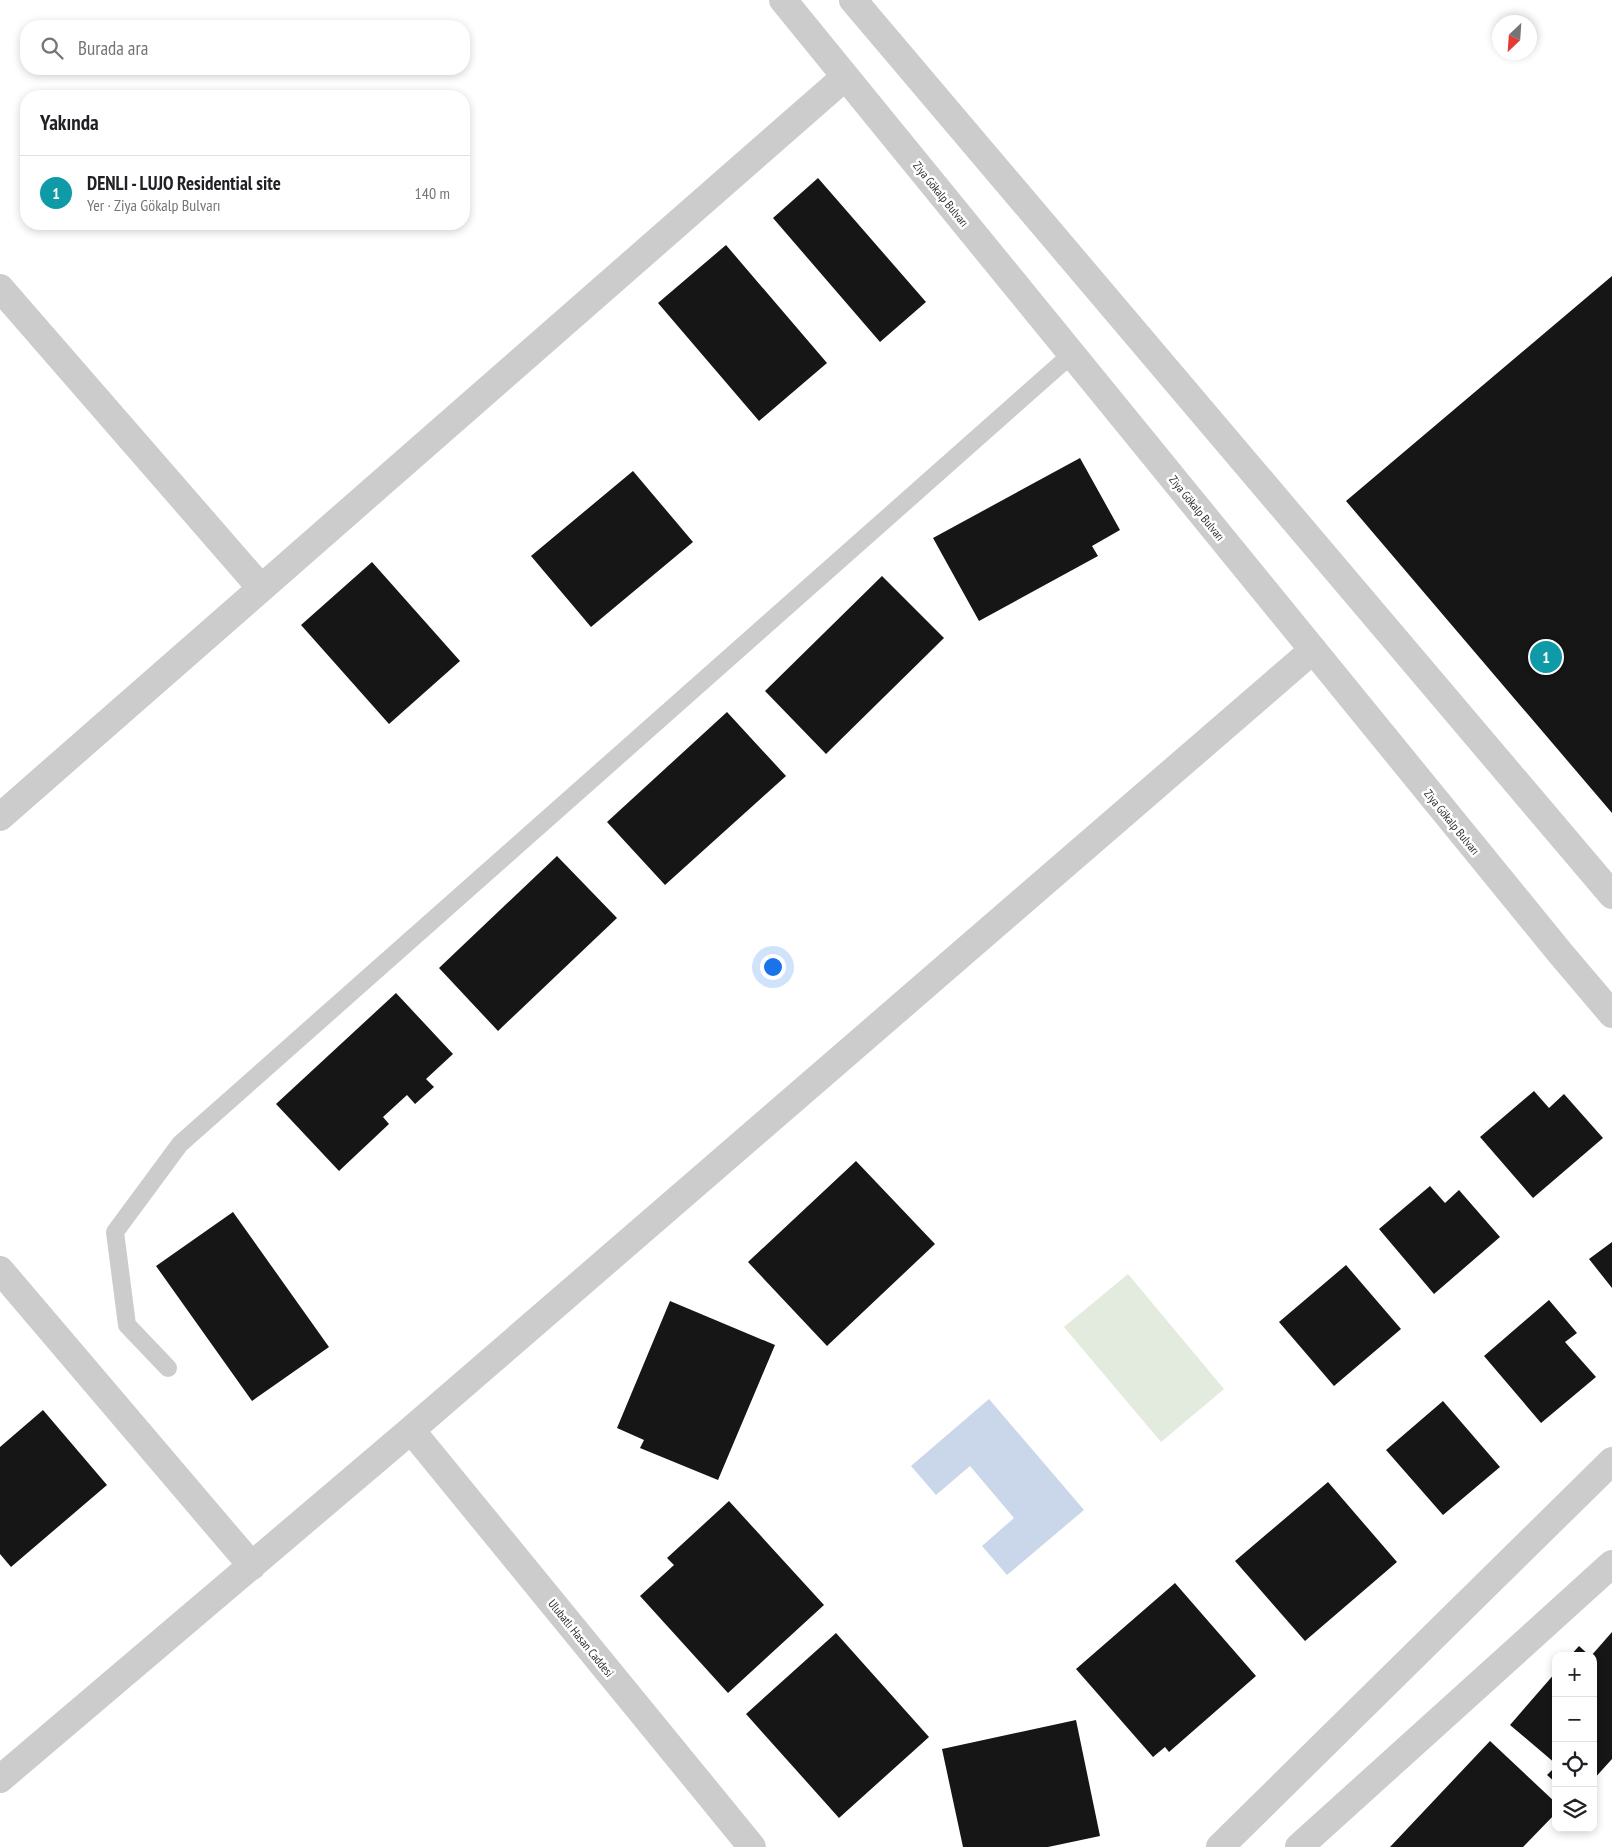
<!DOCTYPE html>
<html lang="tr">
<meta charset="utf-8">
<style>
:root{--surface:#fff;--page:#f6f6f6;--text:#202124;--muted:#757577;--line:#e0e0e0;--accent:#b45309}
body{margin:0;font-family:"PT Sans Narrow",sans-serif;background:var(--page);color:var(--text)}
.controls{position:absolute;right:15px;bottom:15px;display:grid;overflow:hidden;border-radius:10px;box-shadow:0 2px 8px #0003}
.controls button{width:45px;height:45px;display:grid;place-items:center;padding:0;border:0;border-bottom:1px solid var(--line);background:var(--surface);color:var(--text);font:25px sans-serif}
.compass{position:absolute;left:1492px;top:15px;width:45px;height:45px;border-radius:50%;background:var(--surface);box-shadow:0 2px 8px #0003;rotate:205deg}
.you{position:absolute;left:772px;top:966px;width:18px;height:18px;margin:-12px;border:4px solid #fff;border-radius:50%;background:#1a73e8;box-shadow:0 0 0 8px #1a73e833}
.badge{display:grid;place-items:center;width:32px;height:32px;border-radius:50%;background:var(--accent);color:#fff;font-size:16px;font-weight:700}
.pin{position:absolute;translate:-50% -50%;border:2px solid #fff;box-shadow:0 1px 5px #0006}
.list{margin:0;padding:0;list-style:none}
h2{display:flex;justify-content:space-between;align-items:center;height:65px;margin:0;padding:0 20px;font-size:21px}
h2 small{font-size:16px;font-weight:400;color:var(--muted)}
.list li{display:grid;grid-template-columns:32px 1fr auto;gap:15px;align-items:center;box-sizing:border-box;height:75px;padding:0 20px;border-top:1px solid var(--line)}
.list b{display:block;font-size:19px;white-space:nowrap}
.list p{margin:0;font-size:16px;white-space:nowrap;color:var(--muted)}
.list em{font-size:16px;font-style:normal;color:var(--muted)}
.icon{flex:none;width:28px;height:28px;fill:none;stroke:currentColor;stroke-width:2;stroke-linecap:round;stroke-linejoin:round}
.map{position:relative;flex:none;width:1612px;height:1847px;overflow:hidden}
.search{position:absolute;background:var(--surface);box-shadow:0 2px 8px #0003;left:20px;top:20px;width:450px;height:55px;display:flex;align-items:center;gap:12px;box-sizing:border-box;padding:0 18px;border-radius:20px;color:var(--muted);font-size:19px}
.panel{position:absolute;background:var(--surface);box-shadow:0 2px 8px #0003;left:20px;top:90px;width:450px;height:140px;border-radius:20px}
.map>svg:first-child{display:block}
.green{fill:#e2ebdd}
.water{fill:#cad7ea}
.building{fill:#161616}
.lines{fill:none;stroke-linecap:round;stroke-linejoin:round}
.service{stroke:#ccc;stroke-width:18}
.minor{stroke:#ccc;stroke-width:28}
.tertiary{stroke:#ccc;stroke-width:28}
.labels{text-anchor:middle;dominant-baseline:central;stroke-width:5;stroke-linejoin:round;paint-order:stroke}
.street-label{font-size:12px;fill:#2f2f2f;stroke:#fff}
</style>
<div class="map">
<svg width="1612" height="1847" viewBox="0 0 1612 1847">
<rect width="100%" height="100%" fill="#fff"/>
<!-- green -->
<path class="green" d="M1128 1274 1224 1389 1161 1442 1064 1327Z"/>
<!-- water -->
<path class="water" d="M989 1399 1084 1510 1007 1575 982 1546 1014 1518 970 1466 936 1495 911 1466Z"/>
<!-- building -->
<path class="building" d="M818 178 926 302 880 342 773 218Z
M726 245 827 363 759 421 658 303Z
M1612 276V813L1346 501Z
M1080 458 1120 530 1092 546 1098 556 979 621 933 538Z
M633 471 693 542 591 627 531 556Z
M372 562 460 661 389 724 301 625Z
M882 576 944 638 826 754 765 691Z
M727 712 786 776 665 885 607 822Z
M557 856 617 918 498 1031 439 968Z
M396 993 453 1054 426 1079 434 1087 415 1104 407 1095 383 1117 389 1124 339 1171 276 1104Z
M1534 1091 1549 1108 1564 1094 1603 1138 1533 1198 1480 1137Z
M856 1161 935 1244 827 1346 748 1262Z
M1430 1186 1445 1203 1459 1190 1500 1237 1434 1294 1379 1229Z
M233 1212 329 1347 252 1401 156 1266Z
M1612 1242V1288L1589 1259Z
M1346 1265 1401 1329 1334 1386 1279 1322Z
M1549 1300 1577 1333 1565 1342 1596 1377 1541 1423 1484 1356Z
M670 1301 775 1345 718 1480 640 1448 644 1440 617 1428Z
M1443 1401 1500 1467 1443 1515 1386 1450Z
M43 1410 107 1485 11 1567 0 1554V1447Z
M1328 1482 1397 1562 1305 1641 1235 1561Z
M729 1501 824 1605 728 1693 640 1596 674 1565 667 1558Z
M1175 1583 1256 1676 1169 1752 1165 1747 1153 1757 1076 1669Z
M1612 1632V1759L1593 1780V1656H1591Z
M836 1633 929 1737 839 1818 746 1714Z
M1579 1646 1590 1656H1570Z
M1556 1672V1764L1510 1725Z
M1076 1720 1100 1836 1048 1847H963L942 1749Z
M1490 1741 1556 1803V1813L1523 1847H1390Z
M1556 1766V1783L1547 1775Z"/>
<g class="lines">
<!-- service -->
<path class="service" d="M168 1368 127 1325 115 1232 180 1144 1072 354"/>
<!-- minor -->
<path class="minor" d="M0 288 261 588
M0 817 845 77
M0 1270 252 1566
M411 1430 752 1847
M0 1779 411 1430 1313 650
M1220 1847 1612 1461
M1299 1847 1612 1564"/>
<!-- tertiary -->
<path class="tertiary" d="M783 0 1561 954 1612 1014
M853 0 1612 895"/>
</g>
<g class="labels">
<!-- street labels -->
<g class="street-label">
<text transform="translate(941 194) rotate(51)">Ziya Gökalp Bulvarı</text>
<text transform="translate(1197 508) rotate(51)">Ziya Gökalp Bulvarı</text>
<text transform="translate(1452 822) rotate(51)">Ziya Gökalp Bulvarı</text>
<text transform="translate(581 1638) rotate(51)">Ulubatlı Hasan Caddesi</text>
</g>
</g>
</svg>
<div class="controls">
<button>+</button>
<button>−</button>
<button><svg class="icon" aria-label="locate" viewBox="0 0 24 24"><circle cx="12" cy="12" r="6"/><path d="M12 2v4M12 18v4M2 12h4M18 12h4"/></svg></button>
<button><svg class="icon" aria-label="layers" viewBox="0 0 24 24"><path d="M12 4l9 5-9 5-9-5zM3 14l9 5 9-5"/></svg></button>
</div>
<svg class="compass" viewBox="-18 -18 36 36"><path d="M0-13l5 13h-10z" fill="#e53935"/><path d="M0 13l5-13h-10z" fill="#757577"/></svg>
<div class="you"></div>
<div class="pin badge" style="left:1546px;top:657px;background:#0f9aa8">1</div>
<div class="search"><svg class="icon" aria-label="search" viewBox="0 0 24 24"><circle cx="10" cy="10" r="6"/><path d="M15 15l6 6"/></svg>Burada ara</div>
<section class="panel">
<h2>Yakında<small></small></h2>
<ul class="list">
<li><span class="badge" style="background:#0f9aa8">1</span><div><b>DENLI - LUJO Residential site</b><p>Yer · Ziya Gökalp Bulvarı</p></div><em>140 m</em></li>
</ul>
</section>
</div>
